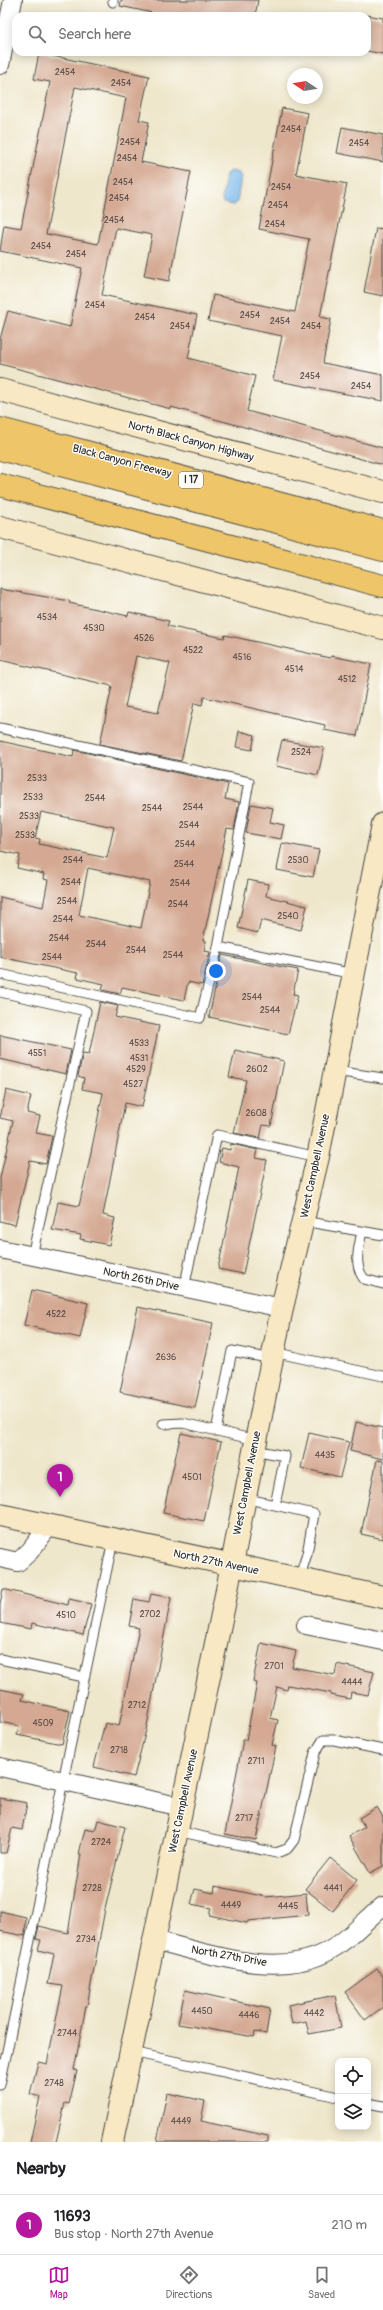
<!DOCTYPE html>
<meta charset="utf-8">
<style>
:root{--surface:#fff;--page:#f2f2f2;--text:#202124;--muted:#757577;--line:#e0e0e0;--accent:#b5179e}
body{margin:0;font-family:Pangolin,sans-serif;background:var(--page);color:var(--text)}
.controls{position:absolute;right:12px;bottom:12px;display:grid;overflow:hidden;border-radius:8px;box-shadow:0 2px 10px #0003}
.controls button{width:36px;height:36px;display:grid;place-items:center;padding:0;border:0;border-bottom:1px solid var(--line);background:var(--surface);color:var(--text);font:20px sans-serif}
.compass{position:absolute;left:287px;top:68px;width:36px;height:36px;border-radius:50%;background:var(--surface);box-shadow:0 2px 10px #0003;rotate:282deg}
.you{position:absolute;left:216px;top:971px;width:14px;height:14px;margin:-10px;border:3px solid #fff;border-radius:50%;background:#1a73e8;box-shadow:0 0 0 6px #1a73e833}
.badge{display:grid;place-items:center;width:26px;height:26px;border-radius:50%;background:var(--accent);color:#fff;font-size:13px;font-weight:700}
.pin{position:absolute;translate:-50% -33px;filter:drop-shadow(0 1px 2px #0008)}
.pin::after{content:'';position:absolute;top:21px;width:14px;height:12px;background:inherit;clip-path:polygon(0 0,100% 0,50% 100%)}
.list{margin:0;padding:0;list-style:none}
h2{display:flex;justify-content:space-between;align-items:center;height:52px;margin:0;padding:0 16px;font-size:17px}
h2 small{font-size:13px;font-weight:400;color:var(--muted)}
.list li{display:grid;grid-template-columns:26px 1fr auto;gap:12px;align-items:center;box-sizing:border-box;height:60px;padding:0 16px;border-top:1px solid var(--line)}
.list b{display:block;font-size:15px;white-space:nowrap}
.list p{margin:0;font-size:13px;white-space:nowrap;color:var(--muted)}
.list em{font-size:13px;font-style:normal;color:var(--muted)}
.icon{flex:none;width:22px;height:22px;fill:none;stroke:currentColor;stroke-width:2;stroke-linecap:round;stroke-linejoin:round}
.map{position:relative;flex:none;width:383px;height:2142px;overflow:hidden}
.search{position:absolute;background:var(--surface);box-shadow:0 2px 10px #0003;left:12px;right:12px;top:12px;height:44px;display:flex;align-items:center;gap:10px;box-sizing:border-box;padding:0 14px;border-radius:12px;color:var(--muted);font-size:15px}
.sheet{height:112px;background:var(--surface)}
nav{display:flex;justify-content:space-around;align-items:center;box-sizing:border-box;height:56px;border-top:1px solid var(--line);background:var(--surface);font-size:11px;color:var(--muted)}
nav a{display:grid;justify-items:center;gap:2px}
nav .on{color:var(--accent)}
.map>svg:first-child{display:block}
.water{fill:#79b9ed;stroke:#52728c}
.building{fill:#d4a892;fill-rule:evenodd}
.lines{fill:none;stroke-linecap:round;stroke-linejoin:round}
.lane-casing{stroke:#484743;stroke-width:11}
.street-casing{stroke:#484743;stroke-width:20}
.secondary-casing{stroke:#484743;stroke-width:24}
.highway-casing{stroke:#484743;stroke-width:24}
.lane{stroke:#fff;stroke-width:9}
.street{stroke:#fff;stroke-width:18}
.secondary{stroke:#f8e8c3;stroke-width:22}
.highway{stroke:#eec569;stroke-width:22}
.labels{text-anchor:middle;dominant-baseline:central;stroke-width:3;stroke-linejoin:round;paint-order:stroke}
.number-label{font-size:9px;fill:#554a45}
.shield{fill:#fdfcf7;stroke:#6a6a68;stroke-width:1}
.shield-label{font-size:10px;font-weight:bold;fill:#2b2b2b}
.street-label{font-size:11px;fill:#2b2b2b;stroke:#fdfcf7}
</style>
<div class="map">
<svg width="383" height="2142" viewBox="0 0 383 2142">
<rect width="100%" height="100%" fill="#fdfcf7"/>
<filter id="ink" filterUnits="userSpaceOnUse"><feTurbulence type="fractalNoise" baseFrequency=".025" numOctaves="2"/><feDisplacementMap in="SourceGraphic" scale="8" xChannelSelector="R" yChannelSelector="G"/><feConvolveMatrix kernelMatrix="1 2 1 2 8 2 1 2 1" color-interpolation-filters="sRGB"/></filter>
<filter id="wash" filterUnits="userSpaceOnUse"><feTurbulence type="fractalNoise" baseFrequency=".012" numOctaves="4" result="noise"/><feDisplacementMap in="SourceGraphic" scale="16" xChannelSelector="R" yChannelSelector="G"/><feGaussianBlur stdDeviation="0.9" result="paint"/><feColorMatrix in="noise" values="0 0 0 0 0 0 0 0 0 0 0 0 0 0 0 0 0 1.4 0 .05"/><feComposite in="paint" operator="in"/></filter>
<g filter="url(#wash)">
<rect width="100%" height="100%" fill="#efe7cc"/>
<!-- water -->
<path class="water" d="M230 171 239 173 241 177 237 203 233 205 223 203 222 199 226 174Z"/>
<g id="blocks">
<!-- building -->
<path class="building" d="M121 0H258L255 16H167L120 6Z
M367 15 383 18V54L367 51Z
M39 53 149 76 139 120 149 122 141 162 191 172 169 281 144 276 152 235 116 228 102 295 197 315 188 358 255 376 247 411 383 448V465L171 407V409L0 364V339L8 311 70 327 82 268 0 251 4 225 21 228 50 82 34 79ZM75 87 126 98 98 244 46 234Z
M282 108 308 113 296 174 347 184 320 317 331 319 323 363 383 375V401L273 380 282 336 208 321 213 295 295 312 309 239 259 229Z
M342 127 383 135V162L337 153Z
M376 228 383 229V296L364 292Z
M0 589 70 601 69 603 128 616 129 612 169 621 167 626 224 638 225 635 330 658 331 656 371 664 357 736 324 730 325 725 204 697 202 705 194 703 181 761 100 744 112 686 0 660ZM136 656 170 663 158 713 125 707Z
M239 731 255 735 252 750 236 747Z
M282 740 324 748 318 775 276 766Z
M0 741 73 757 74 750 228 784 225 799 239 802 234 830 227 829 203 940 206 941 204 951 210 952 202 985 188 982 184 1000 122 987 120 994 102 990 104 984 77 978 78 973 0 957V897L43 907 48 880 43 879 44 874 17 868 20 855 0 851ZM41 812 114 827 107 858 39 844 40 839 35 838ZM88 868 150 882 141 928 79 915Z
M251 804 273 808 270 822 284 825 281 839 246 833Z
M282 843 319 850 313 877 277 870Z
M248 880 268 884 266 896 307 906 301 930 261 920 258 933 238 928Z
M222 955 298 970 293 994 298 995 288 1034 209 1017Z
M100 1002 118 1006 115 1017 159 1026 142 1107 125 1103 103 1215 115 1218 109 1245 80 1239 81 1235 52 1230 58 1202 79 1206 89 1162 103 1093 82 1089 84 1078 78 1076 83 1053 89 1054Z
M0 1035 71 1050 66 1074 0 1059Z
M235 1050 284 1061 271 1126 263 1125 260 1138 234 1133 246 1080 229 1077Z
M6 1090 31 1096 27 1113 40 1116 36 1133 52 1136 46 1164 30 1161 15 1225 0 1221V1178L13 1121 0 1118Z
M231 1144 258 1150 256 1158 267 1160 243 1274 218 1269 239 1167 219 1162 222 1148 230 1150Z
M32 1290 88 1303 80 1338 24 1325Z
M138 1307 213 1323 195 1408 120 1392Z
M356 1422 383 1428V1459L350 1451Z
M181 1433 221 1442 204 1521 163 1513Z
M309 1433 349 1442 340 1477 301 1468Z
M377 1460 383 1461V1539L361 1534Z
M3 1589 68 1605 69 1599 91 1604 83 1635 32 1623 31 1629 0 1623V1604Z
M151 1594 171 1598 147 1726 134 1777 94 1767 105 1723 119 1726 139 1628 129 1626 134 1599 149 1602Z
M261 1643 296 1651 292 1667 335 1675 337 1664 374 1672 368 1695 351 1692 350 1699 330 1695 331 1693 288 1685 287 1690 277 1687 270 1718 278 1720 272 1745 276 1746 256 1840 225 1834 243 1740H246L257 1683 253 1681Z
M0 1689 24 1694 22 1700 70 1711 62 1744 17 1735 19 1726 0 1722Z
M0 1798 27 1803 22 1830 12 1828 6 1853H0Z
M377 1807 383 1817V1866L370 1873 349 1836 365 1827 359 1818Z
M98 1820 125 1827 105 1909 87 2006H86L74 2070 77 2071 69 2104 65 2103 56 2142H30L40 2097 30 2094 38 2062 47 2064 63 1986 48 1984 54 1954 38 1950 41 1940 36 1939 39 1926 68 1933 81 1854H79L85 1829 95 1831Z
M330 1858 357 1880 333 1911 305 1889Z
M215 1886 266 1897 306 1893 308 1915 248 1921 247 1923 209 1915 211 1908 191 1904 195 1889 214 1893Z
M0 1911 26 1917 25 1936 0 1931Z
M377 1969 383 1977V2007L365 2020 345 1992Z
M185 1990 270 2009 266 2034 255 2032 254 2037 178 2024Z
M335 1995 341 2028 309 2034 306 2021 292 2024 288 2005Z
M167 2093 205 2101 201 2121 268 2136V2142H157Z"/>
</g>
</g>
<g filter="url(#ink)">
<use href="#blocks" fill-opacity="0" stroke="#484743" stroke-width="1"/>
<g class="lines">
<defs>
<path id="lane" d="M113 2V0
M0 728 249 782 218 947 200 1018 0 974
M218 947 354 974
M0 992 86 1011 32 1256
M335 1071 383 1078
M303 1221 383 1235
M362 1231C359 1248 353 1264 364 1279L383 1284
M184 1288 217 1135 318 1157
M273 1352 383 1376
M163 1424 183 1423 256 1440
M216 1431 232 1351 272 1359
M254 1450 285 1456 275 1505
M244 1498 314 1514 307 1554 299 1579
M0 1659 84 1677
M177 1831 276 1853 287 1849 294 1840 315 1753 323 1740H334L383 1750
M132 2052 338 2097
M0 2085 113 1540
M368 2103 383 2106"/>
<path id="street" d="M0 65 13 0
M0 1249 282 1308
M0 1558 18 1562 30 1551 49 1526
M306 1625 383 1641
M0 1767 182 1807
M154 1940C206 1953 276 1979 327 1952 349 1940 364 1921 383 1906"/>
<path id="secondary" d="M0 390 383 492
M0 527 383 628
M0 1515 383 1597
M112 2142 224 1605 282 1308 318 1157 383 824"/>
<path id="highway" d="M0 429 383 531
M0 449 383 550
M0 485 383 586"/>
</defs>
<!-- lane casing -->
<use href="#lane" class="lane-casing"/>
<!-- street casing -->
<use href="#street" class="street-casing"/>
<!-- secondary casing -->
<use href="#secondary" class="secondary-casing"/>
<!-- highway casing -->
<use href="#highway" class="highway-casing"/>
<!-- lane -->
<use href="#lane" class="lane"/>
<!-- street -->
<use href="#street" class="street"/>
<!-- secondary -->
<use href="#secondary" class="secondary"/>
<!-- highway -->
<use href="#highway" class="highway"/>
</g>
</g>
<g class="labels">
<!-- number labels -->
<g class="number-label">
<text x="65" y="72">2454</text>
<text x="121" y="83">2454</text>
<text x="291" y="129">2454</text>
<text x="130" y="142">2454</text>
<text x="359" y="143">2454</text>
<text x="127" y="158">2454</text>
<text x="123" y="182">2454</text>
<text x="281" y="187">2454</text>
<text x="119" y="198">2454</text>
<text x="278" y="205">2454</text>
<text x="114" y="220">2454</text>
<text x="275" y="224">2454</text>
<text x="41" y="246">2454</text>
<text x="76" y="254">2454</text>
<text x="95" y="305">2454</text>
<text x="250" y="315">2454</text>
<text x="145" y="317">2454</text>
<text x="280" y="321">2454</text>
<text x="180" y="326">2454</text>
<text x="311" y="326">2454</text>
<text x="310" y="376">2454</text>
<text x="361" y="386">2454</text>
<text x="47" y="617">4534</text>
<text x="94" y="628">4530</text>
<text x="144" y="638">4526</text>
<text x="193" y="650">4522</text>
<text x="242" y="657">4516</text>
<text x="294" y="669">4514</text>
<text x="347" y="679">4512</text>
<text x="301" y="752">2524</text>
<text x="37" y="778">2533</text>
<text x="33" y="797">2533</text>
<text x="95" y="798">2544</text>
<text x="193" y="807">2544</text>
<text x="152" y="808">2544</text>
<text x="29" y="816">2533</text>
<text x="189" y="825">2544</text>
<text x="25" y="835">2533</text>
<text x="185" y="844">2544</text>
<text x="73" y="860">2544</text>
<text x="298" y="860">2530</text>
<text x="184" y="864">2544</text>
<text x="71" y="882">2544</text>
<text x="180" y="883">2544</text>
<text x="67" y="901">2544</text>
<text x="178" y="904">2544</text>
<text x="288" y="916">2540</text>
<text x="63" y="919">2544</text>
<text x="59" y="938">2544</text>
<text x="96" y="944">2544</text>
<text x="136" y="950">2544</text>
<text x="173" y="955">2544</text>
<text x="52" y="957">2544</text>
<text x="252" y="997">2544</text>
<text x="270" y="1010">2544</text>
<text x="139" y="1043">4533</text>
<text x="37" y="1053">4551</text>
<text x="139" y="1058">4531</text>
<text x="136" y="1069">4529</text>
<text x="257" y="1069">2602</text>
<text x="133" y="1084">4527</text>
<text x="256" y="1113">2608</text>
<text x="56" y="1314">4522</text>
<text x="166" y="1357">2636</text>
<text x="325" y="1455">4435</text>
<text x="192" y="1477">4501</text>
<text x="150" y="1614">2702</text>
<text x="66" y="1615">4510</text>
<text x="274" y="1666">2701</text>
<text x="352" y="1682">4444</text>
<text x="137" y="1705">2712</text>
<text x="43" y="1723">4509</text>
<text x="119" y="1750">2718</text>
<text x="256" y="1761">2711</text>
<text x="244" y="1818">2717</text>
<text x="101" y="1842">2724</text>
<text x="92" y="1888">2728</text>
<text x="333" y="1888">4441</text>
<text x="231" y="1905">4449</text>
<text x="288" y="1906">4445</text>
<text x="86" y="1939">2734</text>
<text x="202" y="2011">4450</text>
<text x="314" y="2013">4442</text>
<text x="249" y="2015">4446</text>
<text x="67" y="2033">2744</text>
<text x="54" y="2083">2748</text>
<text x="181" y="2121">4449</text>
</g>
<!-- shield labels -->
<rect class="shield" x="179" y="472" width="24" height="16" rx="3"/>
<g class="shield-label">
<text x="191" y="480">I 17</text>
</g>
<!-- street labels -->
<g class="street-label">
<text transform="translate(191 441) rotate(15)">North Black Canyon Highway</text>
<text transform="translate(122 461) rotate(15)">Black Canyon Freeway</text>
<text transform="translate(315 1166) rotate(-78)">West Campbell Avenue</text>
<text transform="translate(141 1279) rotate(12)">North 26th Drive</text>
<text transform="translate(247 1483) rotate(-79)">West Campbell Avenue</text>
<text transform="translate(216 1562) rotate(12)">North 27th Avenue</text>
<text transform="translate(183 1801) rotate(-78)">West Campbell Avenue</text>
<text transform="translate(229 1956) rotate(10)">North 27th Drive</text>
</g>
</g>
</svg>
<div class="controls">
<button><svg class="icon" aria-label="locate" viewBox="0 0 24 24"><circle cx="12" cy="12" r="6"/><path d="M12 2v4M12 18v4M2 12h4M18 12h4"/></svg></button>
<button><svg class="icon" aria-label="layers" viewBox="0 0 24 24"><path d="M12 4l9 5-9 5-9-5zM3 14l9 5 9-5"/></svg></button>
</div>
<svg class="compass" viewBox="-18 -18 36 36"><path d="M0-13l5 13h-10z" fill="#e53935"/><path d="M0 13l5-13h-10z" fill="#757577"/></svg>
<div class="you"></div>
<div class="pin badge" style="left:60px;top:1497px">1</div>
<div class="search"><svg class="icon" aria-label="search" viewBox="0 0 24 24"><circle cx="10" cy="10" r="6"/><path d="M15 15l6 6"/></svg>Search here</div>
</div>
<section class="sheet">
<h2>Nearby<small></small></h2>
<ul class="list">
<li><span class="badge">1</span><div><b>11693</b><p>Bus stop · North 27th Avenue</p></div><em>210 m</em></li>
</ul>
</section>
<nav>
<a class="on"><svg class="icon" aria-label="map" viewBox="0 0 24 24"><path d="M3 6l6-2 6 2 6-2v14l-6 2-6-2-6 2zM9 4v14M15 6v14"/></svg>Map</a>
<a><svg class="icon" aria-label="directions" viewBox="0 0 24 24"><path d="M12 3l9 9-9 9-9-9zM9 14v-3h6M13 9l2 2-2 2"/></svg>Directions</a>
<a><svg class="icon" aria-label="saved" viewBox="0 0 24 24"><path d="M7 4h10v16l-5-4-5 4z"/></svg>Saved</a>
</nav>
